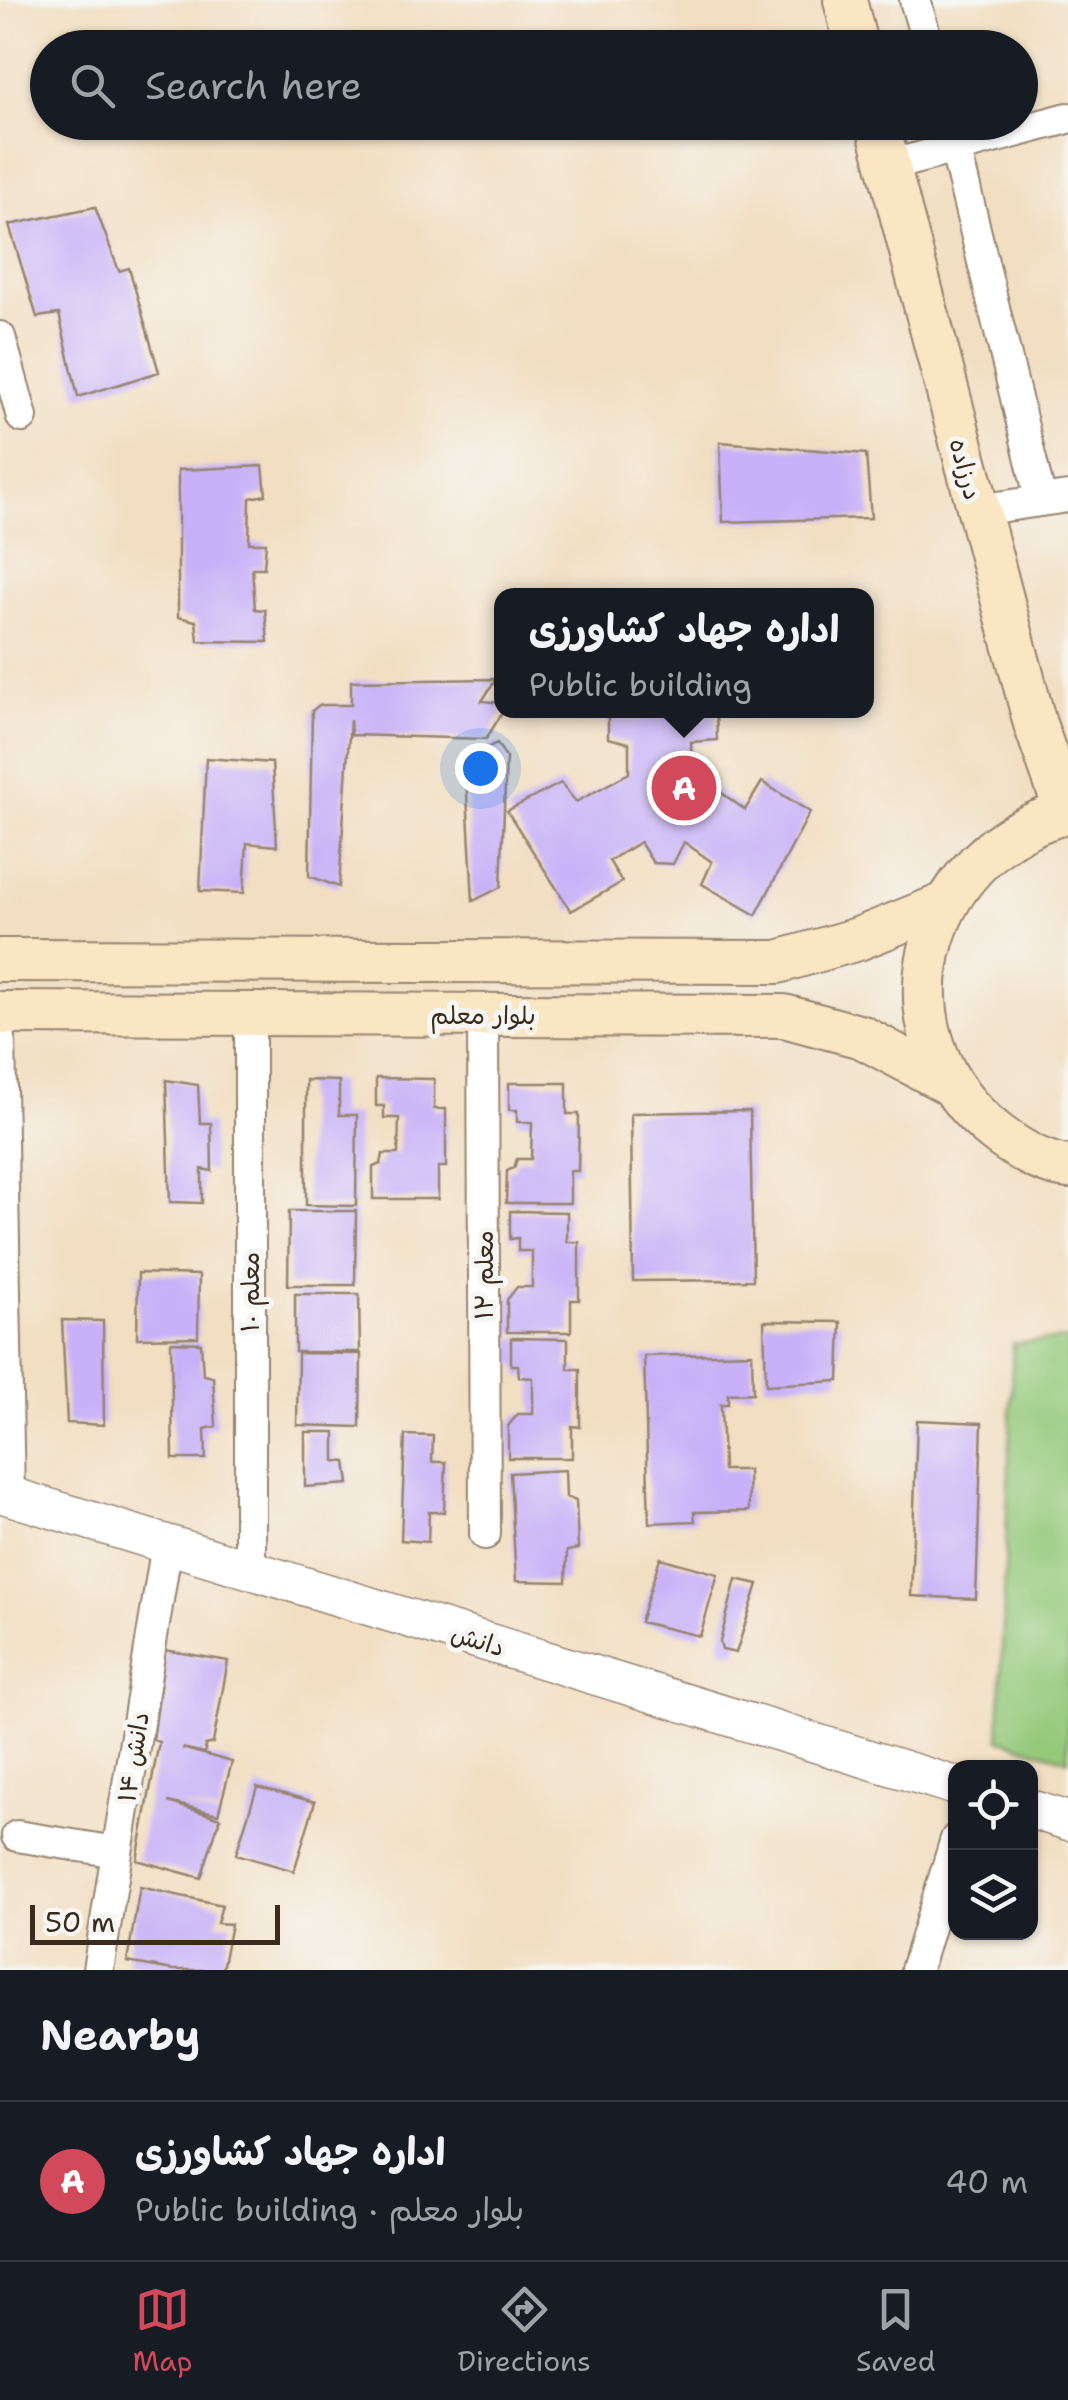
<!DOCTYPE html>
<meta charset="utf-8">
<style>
:root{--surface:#171b24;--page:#20242c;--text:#f1f3f6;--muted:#9ea1a6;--line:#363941;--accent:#d1495b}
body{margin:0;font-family:"Shantell Sans","Playpen Sans Arabic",sans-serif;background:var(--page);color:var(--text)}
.controls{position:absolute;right:30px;bottom:30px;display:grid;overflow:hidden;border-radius:20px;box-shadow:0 2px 8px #0004}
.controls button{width:90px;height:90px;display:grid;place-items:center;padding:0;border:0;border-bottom:2px solid var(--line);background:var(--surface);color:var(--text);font:50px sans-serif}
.scale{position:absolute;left:30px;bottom:25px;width:250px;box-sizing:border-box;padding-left:10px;border:5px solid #3b2a1e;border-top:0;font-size:28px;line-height:35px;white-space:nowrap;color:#3b2a1e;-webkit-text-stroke:8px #f6f6f2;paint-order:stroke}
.you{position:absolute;left:480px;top:768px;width:35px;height:35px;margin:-25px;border:8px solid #fff;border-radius:50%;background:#1a73e8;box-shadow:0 0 0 15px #1a73e833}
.badge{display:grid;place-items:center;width:65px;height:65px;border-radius:50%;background:var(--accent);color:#fff;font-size:32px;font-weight:700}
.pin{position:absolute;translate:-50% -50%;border:5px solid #fff;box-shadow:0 2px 10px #0006}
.popup{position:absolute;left:494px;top:588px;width:380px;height:130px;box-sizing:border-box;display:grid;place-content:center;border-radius:20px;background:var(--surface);filter:drop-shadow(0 2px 8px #0005);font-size:32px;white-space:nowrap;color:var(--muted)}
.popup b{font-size:38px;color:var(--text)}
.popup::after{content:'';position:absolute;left:50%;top:100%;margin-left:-20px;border:20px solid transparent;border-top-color:var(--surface)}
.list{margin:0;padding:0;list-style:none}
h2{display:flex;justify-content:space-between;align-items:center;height:130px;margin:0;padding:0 40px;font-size:42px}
h2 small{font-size:32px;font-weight:400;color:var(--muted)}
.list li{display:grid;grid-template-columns:65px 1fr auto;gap:30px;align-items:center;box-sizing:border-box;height:160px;padding:0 40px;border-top:2px solid var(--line)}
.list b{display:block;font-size:38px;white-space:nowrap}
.list p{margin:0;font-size:32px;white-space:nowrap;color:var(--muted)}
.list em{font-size:32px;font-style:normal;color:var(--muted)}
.icon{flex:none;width:55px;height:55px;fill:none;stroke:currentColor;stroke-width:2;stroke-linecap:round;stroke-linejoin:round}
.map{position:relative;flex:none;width:1068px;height:1970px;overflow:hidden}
.search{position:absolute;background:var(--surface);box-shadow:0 2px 8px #0004;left:30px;right:30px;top:30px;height:110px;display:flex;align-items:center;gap:25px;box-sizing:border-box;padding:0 35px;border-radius:55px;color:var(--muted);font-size:38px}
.sheet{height:290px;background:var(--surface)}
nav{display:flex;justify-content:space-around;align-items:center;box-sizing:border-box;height:140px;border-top:2px solid var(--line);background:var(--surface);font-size:28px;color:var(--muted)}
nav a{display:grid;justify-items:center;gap:5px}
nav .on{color:var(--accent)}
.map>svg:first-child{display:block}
.green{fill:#94c97a;stroke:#687a4c;stroke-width:2.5}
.building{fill:#c8b1f8}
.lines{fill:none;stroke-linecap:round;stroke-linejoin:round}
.minor-casing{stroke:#968470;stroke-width:34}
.tertiary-casing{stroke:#968470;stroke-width:41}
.secondary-casing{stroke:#968470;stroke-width:46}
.minor{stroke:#fff;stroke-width:30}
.tertiary{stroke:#fff;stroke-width:38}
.secondary{stroke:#fbe6c4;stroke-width:42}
.labels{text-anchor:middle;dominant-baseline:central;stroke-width:10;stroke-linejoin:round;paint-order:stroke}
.street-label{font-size:25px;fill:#3b2a1e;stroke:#f6f6f2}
</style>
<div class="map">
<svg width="1068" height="1970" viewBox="0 0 1068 1970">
<rect width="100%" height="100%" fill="#f6f6f2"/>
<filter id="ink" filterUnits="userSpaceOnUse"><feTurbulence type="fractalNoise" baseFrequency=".01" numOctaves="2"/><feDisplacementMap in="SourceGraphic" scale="20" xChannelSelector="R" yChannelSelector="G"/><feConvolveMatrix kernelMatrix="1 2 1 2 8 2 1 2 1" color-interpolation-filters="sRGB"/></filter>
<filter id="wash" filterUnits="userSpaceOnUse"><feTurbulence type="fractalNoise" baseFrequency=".0048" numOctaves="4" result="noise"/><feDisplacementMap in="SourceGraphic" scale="40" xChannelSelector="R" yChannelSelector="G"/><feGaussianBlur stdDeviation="2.25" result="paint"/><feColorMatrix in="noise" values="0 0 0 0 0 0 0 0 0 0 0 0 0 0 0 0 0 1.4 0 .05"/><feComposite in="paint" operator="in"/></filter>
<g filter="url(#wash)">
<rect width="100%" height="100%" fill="#f2dec1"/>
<!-- green -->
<path class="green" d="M1068 1339V1760L999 1739 1013 1344Z"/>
<g id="blocks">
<!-- building -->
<path class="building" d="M95 207 119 271 129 268 159 372 78 397 59 314 37 317 9 225Z
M720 442 866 454 871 518 723 522Z
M263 466 266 495 250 498 249 543H266L264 568H252L255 609 265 610 268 642 198 641 196 621 178 617V470Z
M496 679 482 701 502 703 504 710 486 739 351 735 350 720 339 887 309 876 312 711 319 705H351V681Z
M608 710H716L717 740 691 742 692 771 745 810 762 782 810 812 756 915 702 884 712 862 684 842 673 864 653 863 640 842 609 861 622 882 571 911 507 811 561 783 576 802 629 773V743L608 738Z
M497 743 506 758 501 887 473 901 465 759Z
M206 758 272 763 277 846 247 843 244 893 200 891Z
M376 1078 434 1079V1109H446V1167H438V1199H373V1167L381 1164 383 1154H398L399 1118H384V1106H376Z
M166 1080 198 1085 200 1123H211L212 1171 202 1169V1203L170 1202Z
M306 1080 339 1081V1115H357L356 1206 306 1205Z
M509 1083H567V1114H579L578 1171H570V1203H506L507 1171 514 1168 517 1159H531L532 1122H517V1110H509Z
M750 1111 753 1280 633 1281 631 1113Z
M289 1211H356L355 1285H288Z
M510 1211 567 1212V1242H579V1300H571V1332H507V1300L517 1287H532V1251H518V1238L510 1239Z
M138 1273 199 1275 198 1337 137 1338Z
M295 1294H359L360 1352H295Z
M62 1320 103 1321 104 1425 67 1423Z
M764 1321 841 1322 839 1381 766 1385Z
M511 1338 568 1339V1369H580V1427L572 1426V1458H508V1426L518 1414H533V1378L519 1377 518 1365H511Z
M171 1342 201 1343 203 1375 213 1377 216 1426 205 1429 206 1459H173Z
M298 1353 361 1354 360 1427 297 1425Z
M752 1353 753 1393 728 1394V1404H721L723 1470H748L749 1511 694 1512 695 1521 649 1523 644 1356Z
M917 1420 982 1423 976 1599 911 1596Z
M305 1432H335V1461L346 1462 349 1484 305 1487Z
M405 1435 433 1436 432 1462H446L444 1512H429L428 1542 401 1540Z
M565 1470 566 1497 576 1501 578 1549 567 1551 566 1582 516 1581 510 1473Z
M660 1558 718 1574 700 1636 640 1622Z
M736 1579 758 1584 736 1653 722 1650 720 1642Z
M165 1650 228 1661 213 1743 205 1745V1753L182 1748 232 1762 218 1814 168 1802 220 1818 201 1878 137 1860 159 1742 153 1740Z
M257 1787 315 1802 294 1871 236 1854Z
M140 1887 222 1905 217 1923 231 1924 222 1970H173L127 1962Z"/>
</g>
</g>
<g filter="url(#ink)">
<use href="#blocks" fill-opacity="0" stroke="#968470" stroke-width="2.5"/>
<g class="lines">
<defs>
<path id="minor" d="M915 0 929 48
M949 122 1041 501
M888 166 1068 118
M0 337 22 417
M977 510 1068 497
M483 1015 485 1534
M0 1038 9 1496
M250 1570V1014
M17 1836 117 1852
M98 1970 167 1544
M916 1970 956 1839"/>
<path id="tertiary" d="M0 1493 956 1786
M1030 1809 1068 1821"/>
<path id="secondary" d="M845 0 857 48
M877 122 1035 724 1066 812
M1068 812C917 851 872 1039 999 1135 1019 1150 1043 1164 1068 1167
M0 960 778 962 858 939 945 904
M0 1013 784 1016 862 1037 950 1084"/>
</defs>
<!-- minor casing -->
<use href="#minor" class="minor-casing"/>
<!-- tertiary casing -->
<use href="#tertiary" class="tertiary-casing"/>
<!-- secondary casing -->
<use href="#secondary" class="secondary-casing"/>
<!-- minor -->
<use href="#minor" class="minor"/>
<!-- tertiary -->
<use href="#tertiary" class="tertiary"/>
<!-- secondary -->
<use href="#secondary" class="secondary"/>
</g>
</g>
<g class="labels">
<!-- street labels -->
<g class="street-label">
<text transform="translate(966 469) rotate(75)">درزاده</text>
<text x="483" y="1015">بلوار معلم</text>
<text transform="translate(484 1275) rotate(-90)">معلم ۱۲</text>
<text transform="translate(250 1292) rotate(-90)">معلم ۱۰</text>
<text transform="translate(478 1640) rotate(17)">دانش</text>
<text transform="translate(133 1757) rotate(-81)">دانش ۱۴</text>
</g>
</g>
</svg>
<div class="controls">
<button><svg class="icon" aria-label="locate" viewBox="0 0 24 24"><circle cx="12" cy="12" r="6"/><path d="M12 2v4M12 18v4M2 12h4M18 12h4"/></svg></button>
<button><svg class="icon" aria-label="layers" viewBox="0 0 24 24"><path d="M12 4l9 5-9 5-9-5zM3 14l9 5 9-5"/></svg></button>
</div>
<div class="scale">50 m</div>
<div class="you"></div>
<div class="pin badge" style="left:684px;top:788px">A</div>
<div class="popup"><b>اداره جهاد کشاورزی</b>Public building</div>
<div class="search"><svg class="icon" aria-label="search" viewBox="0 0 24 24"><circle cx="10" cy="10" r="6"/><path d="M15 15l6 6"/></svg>Search here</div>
</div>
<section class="sheet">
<h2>Nearby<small></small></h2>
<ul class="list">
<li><span class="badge">A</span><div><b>اداره جهاد کشاورزی</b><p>Public building · بلوار معلم</p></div><em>40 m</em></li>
</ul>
</section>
<nav>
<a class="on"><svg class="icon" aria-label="map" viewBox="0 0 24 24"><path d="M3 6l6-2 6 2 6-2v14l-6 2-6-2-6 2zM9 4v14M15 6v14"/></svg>Map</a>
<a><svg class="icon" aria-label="directions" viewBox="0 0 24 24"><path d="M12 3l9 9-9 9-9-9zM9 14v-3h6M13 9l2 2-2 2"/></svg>Directions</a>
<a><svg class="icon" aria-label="saved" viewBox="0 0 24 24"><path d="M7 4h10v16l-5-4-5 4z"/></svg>Saved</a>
</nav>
